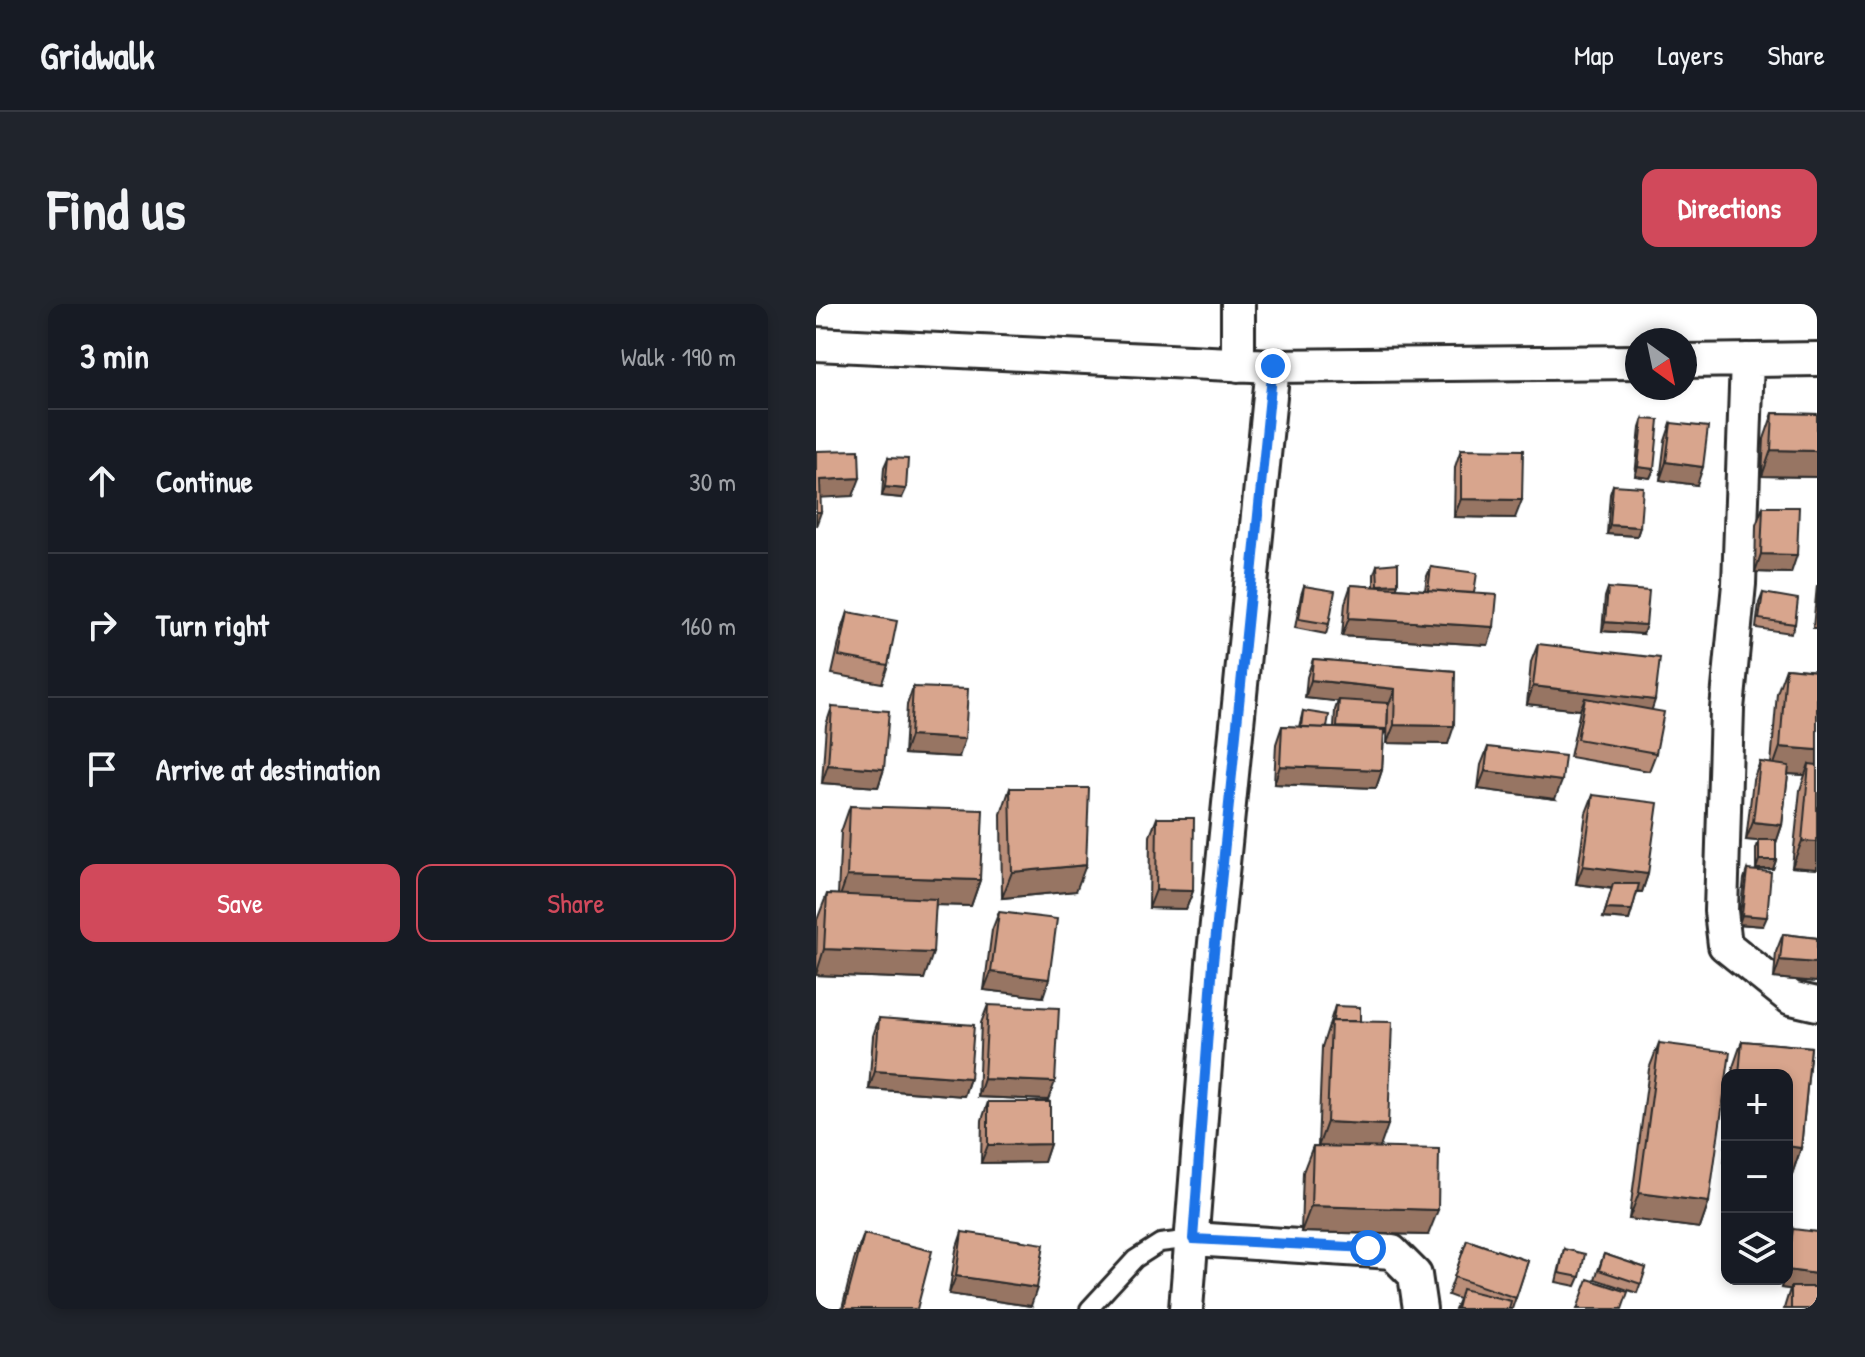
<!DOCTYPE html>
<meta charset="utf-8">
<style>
:root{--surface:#171b24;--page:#20242c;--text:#f1f3f6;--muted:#9ea1a6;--line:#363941;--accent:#d1495b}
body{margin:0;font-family:"Patrick Hand",sans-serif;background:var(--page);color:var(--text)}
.controls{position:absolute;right:24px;bottom:24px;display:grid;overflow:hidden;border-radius:16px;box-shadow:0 4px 12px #0003}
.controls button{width:72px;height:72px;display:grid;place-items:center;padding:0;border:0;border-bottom:2px solid var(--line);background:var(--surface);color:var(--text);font:40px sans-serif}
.compass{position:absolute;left:809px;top:24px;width:72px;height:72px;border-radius:50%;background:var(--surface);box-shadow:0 4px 12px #0003;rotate:147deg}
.stop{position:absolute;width:24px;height:24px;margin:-18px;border:6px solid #1a73e8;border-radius:50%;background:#fff}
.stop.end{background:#1a73e8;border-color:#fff;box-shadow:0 2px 8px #0008}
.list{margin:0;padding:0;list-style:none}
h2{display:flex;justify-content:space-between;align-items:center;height:104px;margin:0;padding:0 32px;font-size:34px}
h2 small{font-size:26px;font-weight:400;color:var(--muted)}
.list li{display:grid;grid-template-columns:52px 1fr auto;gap:24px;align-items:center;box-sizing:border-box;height:144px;padding:0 32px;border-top:2px solid var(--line)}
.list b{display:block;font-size:30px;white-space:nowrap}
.list em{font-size:26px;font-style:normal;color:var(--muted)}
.actions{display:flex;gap:16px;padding:24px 32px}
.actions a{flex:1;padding:18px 0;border:2px solid var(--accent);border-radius:16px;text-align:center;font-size:28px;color:var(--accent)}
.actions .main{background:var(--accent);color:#fff}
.icon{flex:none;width:44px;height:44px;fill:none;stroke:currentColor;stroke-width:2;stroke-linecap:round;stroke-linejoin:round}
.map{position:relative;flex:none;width:1001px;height:1005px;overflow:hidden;border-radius:16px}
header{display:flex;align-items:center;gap:48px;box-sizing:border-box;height:112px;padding:0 40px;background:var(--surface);border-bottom:2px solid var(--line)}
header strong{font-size:38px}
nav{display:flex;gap:44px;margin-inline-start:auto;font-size:28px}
.intro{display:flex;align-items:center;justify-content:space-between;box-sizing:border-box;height:192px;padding:0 48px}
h1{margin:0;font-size:56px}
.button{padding:20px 36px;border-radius:16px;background:var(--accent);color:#fff;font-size:28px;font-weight:700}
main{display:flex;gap:48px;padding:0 48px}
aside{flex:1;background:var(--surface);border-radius:16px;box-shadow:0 4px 12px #0003}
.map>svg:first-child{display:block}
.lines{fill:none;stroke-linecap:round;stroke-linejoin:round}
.service-casing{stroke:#2b2b2b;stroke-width:22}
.minor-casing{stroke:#2b2b2b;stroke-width:38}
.service{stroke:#fff;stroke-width:16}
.minor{stroke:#fff;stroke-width:32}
.wall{fill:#ba8e79;stroke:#2b2b2b;stroke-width:2}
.shaded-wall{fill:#977463;stroke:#2b2b2b;stroke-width:2}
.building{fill:#d8a58d;stroke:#2b2b2b;stroke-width:2}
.route{stroke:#1a73e8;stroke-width:10}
</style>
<header>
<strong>Gridwalk</strong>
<nav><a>Map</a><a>Layers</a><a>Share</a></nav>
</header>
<div class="intro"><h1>Find us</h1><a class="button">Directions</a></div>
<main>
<aside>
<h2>3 min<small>Walk · 190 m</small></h2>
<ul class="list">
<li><svg class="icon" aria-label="ahead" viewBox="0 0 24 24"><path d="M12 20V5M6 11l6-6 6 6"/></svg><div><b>Continue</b></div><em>30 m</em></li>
<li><svg class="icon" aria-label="right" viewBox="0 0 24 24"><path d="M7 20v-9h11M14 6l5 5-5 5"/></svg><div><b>Turn right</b></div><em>160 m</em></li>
<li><svg class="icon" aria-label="arrive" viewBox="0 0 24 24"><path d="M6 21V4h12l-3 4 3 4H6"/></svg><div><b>Arrive at destination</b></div></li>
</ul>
<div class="actions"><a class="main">Save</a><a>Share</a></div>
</aside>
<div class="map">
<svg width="1001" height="1005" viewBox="0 0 1001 1005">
<rect width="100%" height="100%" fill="#fff"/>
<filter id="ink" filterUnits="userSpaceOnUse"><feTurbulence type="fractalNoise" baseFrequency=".0125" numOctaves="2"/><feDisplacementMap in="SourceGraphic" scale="16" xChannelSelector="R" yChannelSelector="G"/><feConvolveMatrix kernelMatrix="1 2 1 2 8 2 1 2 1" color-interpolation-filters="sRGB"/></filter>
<g filter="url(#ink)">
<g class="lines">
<defs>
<path id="service" d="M273 1005 319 955 344 939 377 935"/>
<path id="minor" d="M422 0V61
M0 40 457 62 821 58
M931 56 923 280 911 405 905 607 909 641 975 694 1001 700
M869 57 1001 55
M377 935 576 948 599 971 604 1005
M370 1005 397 659 457 62"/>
</defs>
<!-- service casing -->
<use href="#service" class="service-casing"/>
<!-- minor casing -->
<use href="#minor" class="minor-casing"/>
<!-- service -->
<use href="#service" class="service"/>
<!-- minor -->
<use href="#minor" class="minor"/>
</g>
<!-- wall -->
<path class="wall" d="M957 109 1001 110V173L946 172 948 135Z
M827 115 838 165 834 174 819 172 824 124Z
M855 119 881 181 844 176 849 137Z
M645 145 699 214 638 213 639 163Z
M72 154 86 194 66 192 68 163Z
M797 181 824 223 821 232 791 230 794 190Z
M947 203 975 269 939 268 940 221Z
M561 261 580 284 609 286 611 272 615 263 658 289 678 323 672 341 526 332 529 299 535 281 558 283V270Z
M1001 281V324H997Z
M488 282 513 320 510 330 479 324 485 291Z
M792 284 827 330 786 327 789 293Z
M947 289 979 320 975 329 940 324 943 299Z
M32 308 72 361 66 379 16 370 26 326Z
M722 340 835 406 840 449 833 467 754 453 764 406 711 400 715 358Z
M497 355 639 367 632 440 571 439 572 403 571 425 568 432 566 466 560 484 458 480 460 440 466 422 483 423 487 407 511 424H518L519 406 522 397 489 394 491 373Z
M970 364 1001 367V565L976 563 984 486 989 471 972 470 966 521 960 539V556L957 565H940V545L943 537 930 536 937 476 944 458 955 460 961 389Z
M97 383 143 453 88 450 91 401Z
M16 403 68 465 62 483 6 479 10 421Z
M672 443 739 495 662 485 665 461Z
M194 484 260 587 186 594 185 510Z
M777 491 832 570 826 588H821L813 616 787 614 796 585 760 580 770 509Z
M34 502 164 576 155 602 120 601 108 675 0 671 1 616 11 590 22 591 25 528Z
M341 514 377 587 370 605 333 604 334 532Z
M931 566 947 622 923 620 928 575Z
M183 608 227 693 168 686 176 626Z
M967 630 1001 634V678L958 674 960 648Z
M172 701 232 796 162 793 165 719Z
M519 702 544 717 564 844 612 931 485 928 487 868 497 842H502L506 743Z
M63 714 154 774 148 792 53 785 57 732Z
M926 737 995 743 985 844 976 870 971 869V771H916L917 763Z
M843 739 893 898 884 924 813 915 833 765Z
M172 798 234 840 228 858 165 859 166 816Z
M911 828V863H908Z
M977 925 1001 1005H968L969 1001 974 985 965 984 966 975H971V942Z
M146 928 215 1002 133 990 140 946Z
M48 930 101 1005H26L38 956Z
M651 936 712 957 696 1005H639L643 995 632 991Z
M748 945 764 973 760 982 740 978Z
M788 950 830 964 821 989 779 975Z"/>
<!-- shaded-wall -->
<path class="shaded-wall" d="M955 146 1001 147V173L946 172Z
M850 158 887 163 881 181 844 176Z
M822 163 838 165 834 174 819 172Z
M44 174 37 192 0 194 4 176Z
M69 183 90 185 86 194 66 192Z
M645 195 706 196 699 214 638 213Z
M0 208H5L0 222Z
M794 221 824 223 821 232 791 230Z
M945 250 981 251 975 269 939 268Z
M582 280 579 289 559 290 562 281Z
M533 314 678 323 672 341 526 332Z
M789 318 830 321 827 330 786 327Z
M495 376 579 385 572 403 489 394Z
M717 382 839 396 833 414 769 394 764 406 711 400Z
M578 421 638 422 632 440 571 439Z
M94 432 149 435 143 453 88 450Z
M964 443 1001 446V472L993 460 989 471 955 469Z
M12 461 68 465 62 483 6 479Z
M464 462 566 466 560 484 458 480Z
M669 467 746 477 739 495 662 485Z
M937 518 966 521 960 539 930 536Z
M986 537 1001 538V565L976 563Z
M943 556H960L957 565H940Z
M270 561 260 587 186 594 196 568Z
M767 562 832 570 826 588 760 580Z
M31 572 164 576 155 602 22 598Z
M340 586 377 587 370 605 333 604Z
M790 605 816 606 813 616 787 614Z
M926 611 951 613 947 622 923 620Z
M8 645 117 649 108 675 0 671Z
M964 656 1001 659V678L958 674Z
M175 668 233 675 227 693 168 686Z
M59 767 154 774 148 792 53 785Z
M168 775 239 778 232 796 162 793Z
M511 818 572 821 563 846 502 843Z
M234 840 228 858 165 859 172 841Z
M971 842 985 844 976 870 971 869Z
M823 889 893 898 884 924 813 915Z
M495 902 622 906 612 931 485 928Z
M971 966 1001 970V989L965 984 968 975H971Z
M140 972 221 984 215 1002 133 990Z"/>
<!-- building -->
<path class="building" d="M957 109 1001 110V147L955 146Z
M827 115 843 116 838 165 822 163Z
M855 119 892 123 887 163 850 158Z
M645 145 707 146 706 196 645 195Z
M43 146 44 174 4 176 5 208H0V147Z
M72 154 92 155 90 185 69 183Z
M797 181 827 183 824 223 794 221Z
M947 203H983L981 251 945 250Z
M582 259V280L562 281 561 261Z
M615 263 661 269 658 289 612 286Z
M535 281 681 291 678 323 533 314Z
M488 282 519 287 513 320 483 315Z
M792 284 833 287 830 321 789 318Z
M947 289 982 295 979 320 943 315Z
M32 308 81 317 72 361 23 352Z
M722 340 844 354 839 396 717 382Z
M497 355 639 367 638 422 578 421 579 385 495 376Z
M970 364 1001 367V446L964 443Z
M97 383 152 385 149 435 94 432Z
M769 394 848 408 840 449 761 435Z
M523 396 572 399 571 425 521 423Z
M16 403 73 407 68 465 12 461Z
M487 407 513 411 511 424 485 423Z
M466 422 568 426 566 466 464 462Z
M672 443 749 452 746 477 669 467Z
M944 458 973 462 966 521 937 518Z
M993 460 1001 461V538L986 537Z
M194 484H273L270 561 196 568Z
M777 491 842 499 832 570 767 562Z
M34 502 167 506 164 576 31 572Z
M341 514H378L377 587 340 586Z
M943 536H960V556H943Z
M931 566 955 568 951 613 926 611Z
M797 580H823L816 606 790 605Z
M11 590 120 595 117 649 8 645Z
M183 608 241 615 233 675 175 668Z
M967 630 1001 634V659L964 656Z
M172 701 243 704 239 778 168 775Z
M519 702 544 703V717H517Z
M63 714 158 721 154 774 59 767Z
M515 717 576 718 572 821 511 818Z
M926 737 995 743 985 844 971 842V771H923Z
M843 739 914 748 893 898 823 889Z
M172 798H234V840L172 841Z
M497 842 623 845 622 906 495 902Z
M977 925 1001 928V970L971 966Z
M146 928 228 940 221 984 140 972Z
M48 930 116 947 101 1005H28Z
M651 936 712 957 700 994 638 973Z
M748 945 769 950 764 973 743 969Z
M788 950 830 964 825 980 783 966Z
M772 975 812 988 806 1005H761Z
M975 983H1001V1005H975Z
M646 985 695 997 693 1005H641Z"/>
</g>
<g class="lines" filter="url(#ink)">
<!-- route -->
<path class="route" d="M457 62 397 659 377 935 552 944"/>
</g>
</svg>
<div class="controls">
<button>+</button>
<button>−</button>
<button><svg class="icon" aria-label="layers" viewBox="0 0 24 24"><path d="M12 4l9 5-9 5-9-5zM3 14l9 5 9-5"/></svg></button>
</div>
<svg class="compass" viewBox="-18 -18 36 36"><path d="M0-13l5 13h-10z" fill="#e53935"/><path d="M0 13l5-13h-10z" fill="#9ea1a6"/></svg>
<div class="stop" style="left:552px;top:944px"></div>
<div class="stop end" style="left:457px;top:62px"></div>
</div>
</main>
